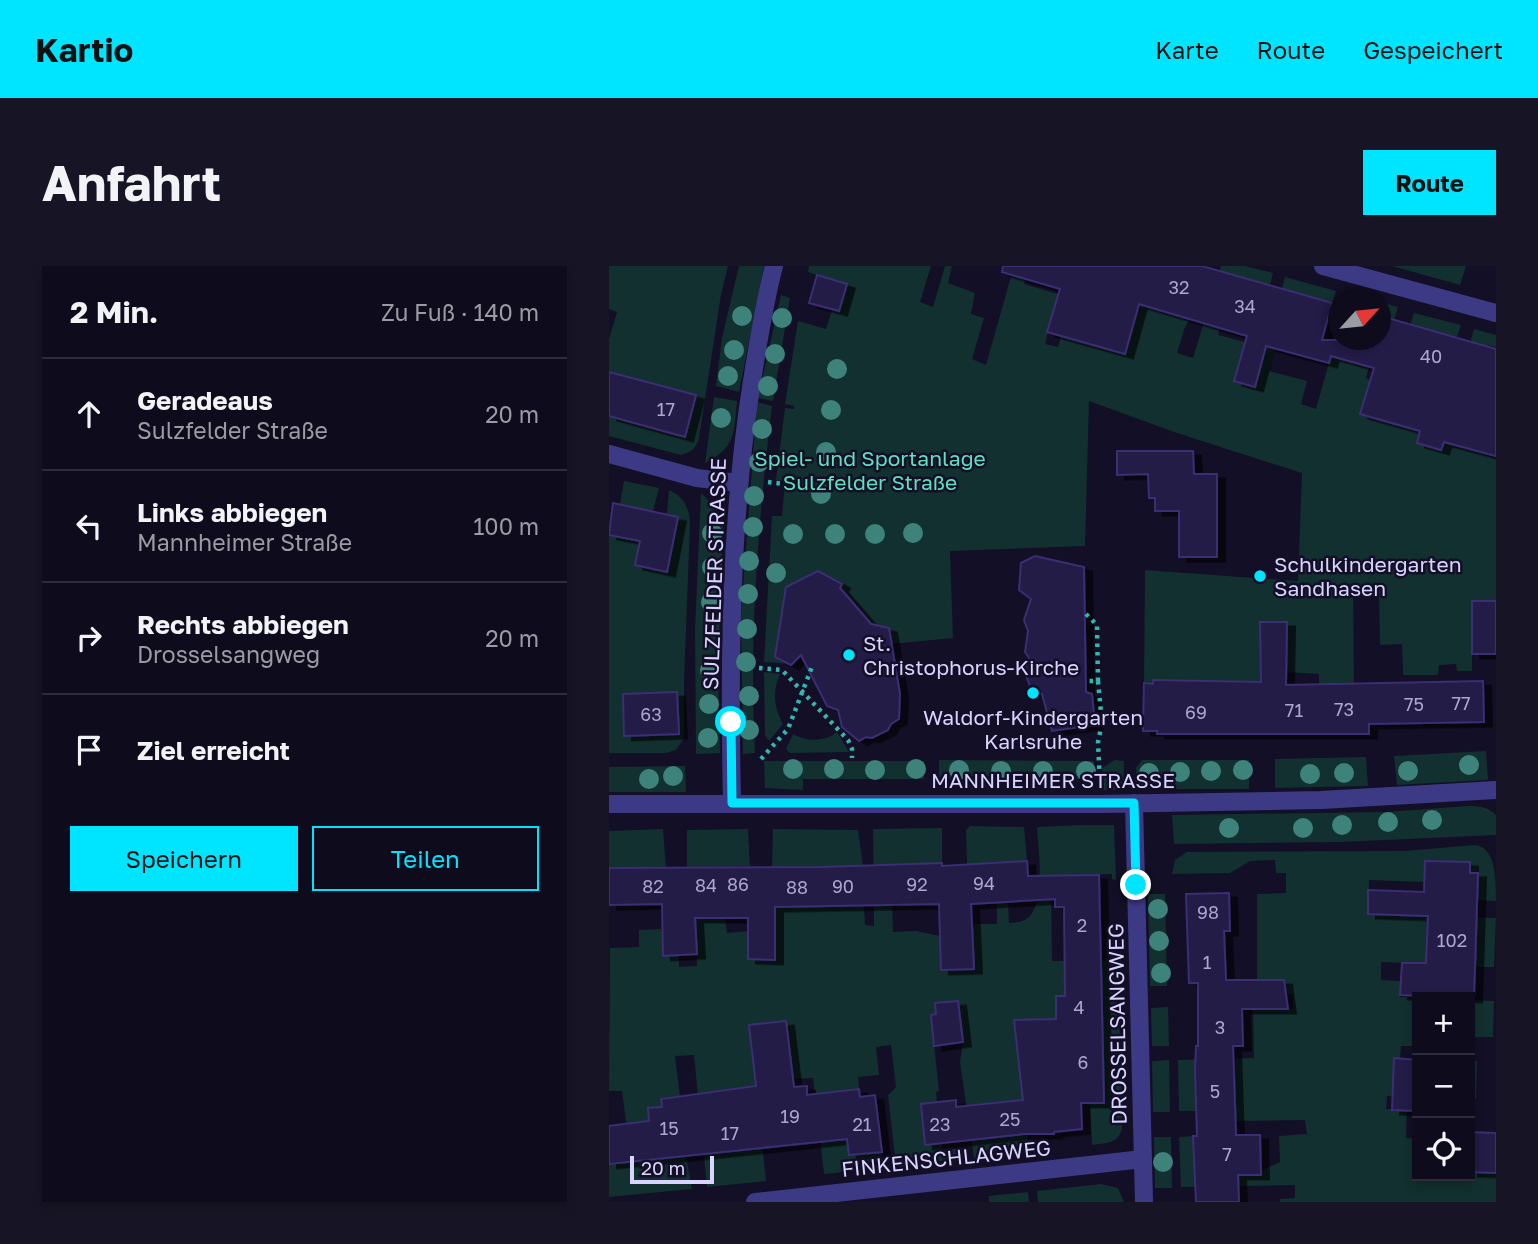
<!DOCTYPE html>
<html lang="de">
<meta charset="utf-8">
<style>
:root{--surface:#0e0b1c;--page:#171425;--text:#f1f3f6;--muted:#9b9ba3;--line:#2e2b3b;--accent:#00e5ff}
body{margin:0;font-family:"Golos Text",sans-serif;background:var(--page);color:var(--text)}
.controls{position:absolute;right:21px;bottom:21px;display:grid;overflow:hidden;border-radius:0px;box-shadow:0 4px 10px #0003}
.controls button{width:63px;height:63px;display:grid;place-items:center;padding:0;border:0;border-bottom:2px solid var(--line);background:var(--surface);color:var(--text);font:35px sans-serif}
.compass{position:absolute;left:719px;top:21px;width:63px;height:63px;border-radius:50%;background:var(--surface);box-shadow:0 4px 10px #0003;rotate:63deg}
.scale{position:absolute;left:21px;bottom:18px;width:84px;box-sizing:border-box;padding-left:7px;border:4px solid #d9d4ff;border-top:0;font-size:19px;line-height:24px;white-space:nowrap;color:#d9d4ff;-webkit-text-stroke:5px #130f26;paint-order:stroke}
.stop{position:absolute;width:21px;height:21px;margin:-16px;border:5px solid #00e5ff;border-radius:50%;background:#fff}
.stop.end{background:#00e5ff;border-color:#fff;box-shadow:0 2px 7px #0008}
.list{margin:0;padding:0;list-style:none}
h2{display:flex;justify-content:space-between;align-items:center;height:91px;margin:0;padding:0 28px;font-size:30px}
h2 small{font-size:23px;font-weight:400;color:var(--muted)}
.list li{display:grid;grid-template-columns:46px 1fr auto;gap:21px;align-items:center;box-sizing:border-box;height:112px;padding:0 28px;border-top:2px solid var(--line)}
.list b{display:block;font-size:26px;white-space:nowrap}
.list p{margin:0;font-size:23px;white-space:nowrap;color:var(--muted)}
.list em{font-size:23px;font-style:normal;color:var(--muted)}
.actions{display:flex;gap:14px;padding:21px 28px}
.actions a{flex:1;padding:16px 0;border:2px solid var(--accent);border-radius:0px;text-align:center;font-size:24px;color:var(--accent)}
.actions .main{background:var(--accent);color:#111}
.icon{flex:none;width:38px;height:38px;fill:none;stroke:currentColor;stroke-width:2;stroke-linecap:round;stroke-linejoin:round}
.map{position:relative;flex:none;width:887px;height:936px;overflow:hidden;border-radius:0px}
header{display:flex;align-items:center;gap:42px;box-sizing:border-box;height:98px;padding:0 35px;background:var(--accent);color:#111}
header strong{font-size:33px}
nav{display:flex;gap:38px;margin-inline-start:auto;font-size:24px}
.intro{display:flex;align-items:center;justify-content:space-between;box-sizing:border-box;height:168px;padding:0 42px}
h1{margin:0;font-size:49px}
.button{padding:18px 32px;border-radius:0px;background:var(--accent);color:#111;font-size:24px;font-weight:700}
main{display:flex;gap:42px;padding:0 42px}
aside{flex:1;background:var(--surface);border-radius:0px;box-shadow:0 4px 10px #0003}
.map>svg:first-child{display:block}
.green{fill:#12302f}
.building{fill:#241b47;stroke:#3b2d73;stroke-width:2;filter:url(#shadow)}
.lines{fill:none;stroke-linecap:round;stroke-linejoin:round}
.path{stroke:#2fb8b0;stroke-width:4.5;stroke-dasharray:3.5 5;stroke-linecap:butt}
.minor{stroke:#3d3a85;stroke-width:18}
.tree{fill:#3d827b}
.route{stroke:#00e5ff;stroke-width:9}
.poi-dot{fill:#00e5ff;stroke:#130f26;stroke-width:2.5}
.labels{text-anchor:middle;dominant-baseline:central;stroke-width:5;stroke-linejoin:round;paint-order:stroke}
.number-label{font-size:18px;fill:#aca6d1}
.park-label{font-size:21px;fill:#5fe0c0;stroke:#130f26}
.poi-label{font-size:21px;fill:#d9d4ff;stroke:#130f26;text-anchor:start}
.street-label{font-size:21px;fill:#d9d4ff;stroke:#130f26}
</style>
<header>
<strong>Kartio</strong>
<nav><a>Karte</a><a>Route</a><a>Gespeichert</a></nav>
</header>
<div class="intro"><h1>Anfahrt</h1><a class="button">Route</a></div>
<main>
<aside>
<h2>2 Min.<small>Zu Fuß · 140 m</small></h2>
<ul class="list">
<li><svg class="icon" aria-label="ahead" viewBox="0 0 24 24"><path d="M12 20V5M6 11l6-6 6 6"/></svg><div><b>Geradeaus</b><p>Sulzfelder Straße</p></div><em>20 m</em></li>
<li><svg class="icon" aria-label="left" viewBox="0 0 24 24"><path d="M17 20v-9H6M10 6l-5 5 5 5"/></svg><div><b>Links abbiegen</b><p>Mannheimer Straße</p></div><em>100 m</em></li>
<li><svg class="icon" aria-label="right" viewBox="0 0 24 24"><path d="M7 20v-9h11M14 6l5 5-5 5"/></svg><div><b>Rechts abbiegen</b><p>Drosselsangweg</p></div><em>20 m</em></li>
<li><svg class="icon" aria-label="arrive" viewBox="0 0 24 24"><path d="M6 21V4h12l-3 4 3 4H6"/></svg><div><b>Ziel erreicht</b></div></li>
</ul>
<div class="actions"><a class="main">Speichern</a><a>Teilen</a></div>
</aside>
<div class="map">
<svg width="887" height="936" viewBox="0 0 887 936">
<defs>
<filter id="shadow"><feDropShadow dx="8" dy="4.5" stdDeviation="0" flood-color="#0009"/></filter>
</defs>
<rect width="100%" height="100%" fill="#130f26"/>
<!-- green -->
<path class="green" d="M0 0H119L112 29 90 172C87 183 82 186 72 189L0 170V150L75 171 86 129 0 106V73L8 46 0 43Z
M130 0H155L130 126 107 120 113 72Z
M200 0H322L311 36 324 41 336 0H343L339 17 366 27 362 48 375 52 363 93 377 99 405 0H420L415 18 449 28 436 78 449 81 472 0 488 80 516 88 543 0 581 53 576 61 568 87 584 92 612 0H636L664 7 661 19 626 10 609 69 636 76 625 115 646 121 676 11 727 25 723 37 691 28 672 62 660 105 698 115 692 138 707 143 729 65 730 74H740L734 93 760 101 757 112 761 114 751 148 782 120 805 47 852 59 848 71 811 61 797 108 825 117 808 177 832 184 865 63 887 69V81L879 79 865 127 873 186 887 190V335H863V405H848L847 398 830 399 829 409H794L793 378 771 379 770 325 744 323 745 418 710 419V408L677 406 678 357 651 356 652 417 544 414V418L535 417 536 304 689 315 693 207 568 167 480 135 476 280 341 285 344 372 282 378 280 362 262 358 231 324 232 318 170 371 166 391 181 398 155 396 163 250H173L176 215 167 214 176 142 185 143V140L176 138 189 55 217 63 223 44 230 45 237 19 199 6Z
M783 0H857L851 19Z
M172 29 181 32 164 135 149 132Z
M772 36 789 41 785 54 772 50Z
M105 131 128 135C125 166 127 182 96 197Z
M148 136 163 140C149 256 140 371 146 487L134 488 132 347Z
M15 215 50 222 44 245 11 238Z
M60 224C76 232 80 241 81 258L75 416V472L67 484 57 487H0V269L31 275 26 299 58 306 69 251 58 248Z
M92 227 109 244 114 259 109 402 111 487 87 488 86 363Z
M155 406 171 408C163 425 165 442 174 458L160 475 156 469Z
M228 466 240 486 181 487 177 483 184 468C198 476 215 476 228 466Z
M877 485 879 514 788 519 785 490Z
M757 491 759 520 666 522V493Z
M330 494 485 495V513H330Z
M506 494 515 495 514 524H494L493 502Z
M533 494H640V523H528L527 502Z
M155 495H315V513H194V524L156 522Z
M76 500 77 526H0V501Z
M858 540C870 540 878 540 887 549V569L731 576 565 578 563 549 777 546Z
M473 559H505L507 614 503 613V608L442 610 443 695H509L513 862C510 878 497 877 483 879L481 837H494L421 833 385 837 388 871 418 868 420 885 365 892 351 796 354 776 349 735 326 737 327 748 322 749 330 825 327 826 328 836 312 838 316 879 333 878 334 884 352 882V893L287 900 279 829 287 821 282 779 267 781 270 809 249 811 250 823 233 826 240 889 273 886 275 902 215 908 204 812 180 813V783L177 755 141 759 157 915 98 921 85 789 66 790 71 831 53 833V841L40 842 77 890 83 923 0 931V898L22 895 13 825H0L1 682 30 681V664L54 663 70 689V701L88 700 87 647 115 644 118 667 139 665V693L165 694 164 641 255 639 256 659 265 660 264 563 333 562V597L282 598 284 666 307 665 331 670 332 704 365 703 362 658H388V636L399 635 400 657C405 657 413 656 417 653 438 640 429 583 428 561Z
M361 560 415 561 418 595 358 598 357 564Z
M54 563 57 602H0V565Z
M139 563 141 600 78 601V564Z
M164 563 249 564 254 600 163 602Z
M865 579C887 580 887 613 887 635L869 634V608L861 607V596L816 595 815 616 760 614 759 647 887 652 885 701H866L867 664 824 662 818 664 817 683 823 698 772 696V714L792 715 791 731 808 732V780H792L791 793H785L784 810 799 831 778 830 777 843 798 844 797 872 808 873V910H861V906L887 907V936H671V933L686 932V919L572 921 570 871 584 870 586 911 652 909V905L671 896 670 870 698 868 696 854 627 855 624 804 586 805 587 845H570L569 794 645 792 644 743H684V728H674V714H648V628L677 627V607H667L666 594 641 595 621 607 563 608 566 594 578 586 796 585Z
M539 628H556L558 720H541Z
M865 734 885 735 884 771H864Z
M559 741 560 780H543L542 742Z
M560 794 561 846H544L543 795Z
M861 795H868L867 833H861Z
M545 871H562L563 922H546Z
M492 918 509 922 515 936H429L428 925Z
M419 926 420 936H380V930Z"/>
<!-- building -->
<path class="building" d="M394 0H593L723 37 713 74H772V50L887 83V190L835 176 832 184 808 177 811 165 751 148 765 102 722 90 720 97 657 80 646 121 625 115 638 70 530 38 516 88 438 66 451 23 393 6Z
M208 9 238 18 230 45 200 37Z
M0 106 87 129 76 171 0 150Z
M508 185H584L585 208H608V291H570V245H546V232H540L539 208 508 209Z
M4 237 69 251 58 306 26 299 31 275 0 269Z
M426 290 475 301 477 426 483 428 486 459 443 465 433 428 423 425 415 405 420 392 416 386 419 365 415 354 422 333 410 324 412 297Z
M209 305 233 318 231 322 262 358 280 362 291 428 290 453 282 458 279 464 263 472 257 471 250 475 233 461 229 444 218 440 192 389 182 399 166 391 177 321Z
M863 335H887V388H863Z
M651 356H678L677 419 874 415 875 456 760 458V468H548V465H534L535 417 544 418V414L652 416Z
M68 426 70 468 15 470 14 428Z
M418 595 419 610 490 609 495 837H472L473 863 445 866V868H415L316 879 312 838 347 834V841L414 834 405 754 447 753V730H456L455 641H446V633L362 638 365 703 332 704 330 638 166 641V694L139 693V652H86L88 688 54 690 53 638 0 639V602L213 601 333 597V600Z
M816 595 861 596V607H869L865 732 791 729 793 697H817L819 650 759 648V624L815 626Z
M620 627 621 665H615L617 714H675L679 743H633L634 780H624L627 869H651L652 909H629L630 936H587L584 870H588L586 805 587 780H589V717H580L577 628Z
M349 735 354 776 325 780 322 749 327 748 326 737Z
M177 755 185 821 198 820V829L250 823 251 831 266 829 273 886 240 889 238 873 0 898V860L40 855 39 842 53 841 52 833 147 820 140 759Z
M785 792 808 794V845L783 844Z
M861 866 887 867V907L861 906Z"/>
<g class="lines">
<!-- path -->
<path class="path" d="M159 216 175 218
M477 348 488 359 489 415H477
M150 402 173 404 239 474 243 483V492
M489 415 493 457 489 476 491 518
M152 493 179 463 204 398"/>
<!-- minor -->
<path class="minor" d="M714 0 887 47
M0 188 88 212 129 217
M123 537C120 396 121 255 143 115 149 77 155 38 165 0
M525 537 535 936
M0 538H491L712 534 887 524
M146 936 534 893"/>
</g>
<!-- trees -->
<g class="tree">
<circle cx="133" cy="50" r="10"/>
<circle cx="173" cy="52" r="10"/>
<circle cx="125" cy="84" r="10"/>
<circle cx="166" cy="88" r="10"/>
<circle cx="228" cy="103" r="10"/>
<circle cx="119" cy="110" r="10"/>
<circle cx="159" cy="120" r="10"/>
<circle cx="222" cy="144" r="10"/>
<circle cx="112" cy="152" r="10"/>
<circle cx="153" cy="163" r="10"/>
<circle cx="217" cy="186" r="10"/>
<circle cx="150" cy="196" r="10"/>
<circle cx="212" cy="228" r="10"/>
<circle cx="145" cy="230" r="10"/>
<circle cx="144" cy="261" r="10"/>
<circle cx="103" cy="267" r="10"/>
<circle cx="304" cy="267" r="10"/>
<circle cx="184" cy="268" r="10"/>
<circle cx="226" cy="268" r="10"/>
<circle cx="266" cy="268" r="10"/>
<circle cx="140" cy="295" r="10"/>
<circle cx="103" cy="301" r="10"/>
<circle cx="167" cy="307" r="10"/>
<circle cx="139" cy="328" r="10"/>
<circle cx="102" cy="336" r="10"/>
<circle cx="138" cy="363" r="10"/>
<circle cx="137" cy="396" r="10"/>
<circle cx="101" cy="404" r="10"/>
<circle cx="140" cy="430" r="10"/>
<circle cx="100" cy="438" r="10"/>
<circle cx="140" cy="464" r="10"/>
<circle cx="99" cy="472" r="10"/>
<circle cx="860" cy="499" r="10"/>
<circle cx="184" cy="503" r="10"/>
<circle cx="225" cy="503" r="10"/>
<circle cx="307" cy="503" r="10"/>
<circle cx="266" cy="504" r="10"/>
<circle cx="350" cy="504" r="10"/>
<circle cx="634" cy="504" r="10"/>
<circle cx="392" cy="505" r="10"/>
<circle cx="434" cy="505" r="10"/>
<circle cx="477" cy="505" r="10"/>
<circle cx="602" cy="505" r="10"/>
<circle cx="799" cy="505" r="10"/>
<circle cx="571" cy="506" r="10"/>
<circle cx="540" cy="507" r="10"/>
<circle cx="735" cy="507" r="10"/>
<circle cx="701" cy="508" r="10"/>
<circle cx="64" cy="510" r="10"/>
<circle cx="40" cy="513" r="10"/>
<circle cx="823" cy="554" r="10"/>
<circle cx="779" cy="556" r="10"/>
<circle cx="733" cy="559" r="10"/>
<circle cx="620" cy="562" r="10"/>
<circle cx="694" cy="562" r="10"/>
<circle cx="549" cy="643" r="10"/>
<circle cx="550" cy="675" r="10"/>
<circle cx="552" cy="707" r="10"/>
<circle cx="554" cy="896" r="10"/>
</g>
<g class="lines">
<!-- route -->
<path class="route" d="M122 456 123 537H525L527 619"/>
</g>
<!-- markers -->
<g class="poi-dot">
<circle cx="651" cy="310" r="7"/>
<circle cx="240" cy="389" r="7"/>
<circle cx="424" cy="427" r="7"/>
</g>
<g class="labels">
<!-- number labels -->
<g class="number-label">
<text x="570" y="21">32</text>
<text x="636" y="40">34</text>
<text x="822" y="90">40</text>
<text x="57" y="143">17</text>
<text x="852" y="437">77</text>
<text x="805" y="438">75</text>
<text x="735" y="443">73</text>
<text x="685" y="444">71</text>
<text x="587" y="446">69</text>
<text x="42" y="448">63</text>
<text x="375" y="617">94</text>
<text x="129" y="618">86</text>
<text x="308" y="618">92</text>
<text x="97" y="619">84</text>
<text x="44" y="620">82</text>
<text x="234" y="620">90</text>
<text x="188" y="621">88</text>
<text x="599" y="646">98</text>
<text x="473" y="659">2</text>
<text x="843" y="674">102</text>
<text x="598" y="696">1</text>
<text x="470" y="741">4</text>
<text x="611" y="761">3</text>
<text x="474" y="796">6</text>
<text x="606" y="825">5</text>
<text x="181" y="850">19</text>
<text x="401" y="853">25</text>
<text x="253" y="858">21</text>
<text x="331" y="858">23</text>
<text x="60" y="862">15</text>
<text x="121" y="867">17</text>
<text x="618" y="888">7</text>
</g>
<!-- park labels -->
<g class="park-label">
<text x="261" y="192">Spiel- und Sportanlage<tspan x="261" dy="24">Sulzfelder Straße</tspan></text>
</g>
<!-- poi labels -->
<g class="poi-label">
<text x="665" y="298">Schulkindergarten<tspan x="665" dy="24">Sandhasen</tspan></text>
<text x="254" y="377">St.<tspan x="254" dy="24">Christophorus-Kirche</tspan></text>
<text x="424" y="451" text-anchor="middle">Waldorf-Kindergarten<tspan x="424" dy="24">Karlsruhe</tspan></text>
</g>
<!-- street labels -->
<g class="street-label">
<text transform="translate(105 308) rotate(-88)">SULZFELDER STRASSE</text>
<text x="444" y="514">MANNHEIMER STRASSE</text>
<text transform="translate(508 758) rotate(-91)">DROSSELSANGWEG</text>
<text transform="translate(337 892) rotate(-6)">FINKENSCHLAGWEG</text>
</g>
</g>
</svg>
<div class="controls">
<button>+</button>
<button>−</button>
<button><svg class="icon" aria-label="locate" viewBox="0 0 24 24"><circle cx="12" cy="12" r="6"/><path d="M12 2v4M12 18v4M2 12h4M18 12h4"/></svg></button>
</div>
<svg class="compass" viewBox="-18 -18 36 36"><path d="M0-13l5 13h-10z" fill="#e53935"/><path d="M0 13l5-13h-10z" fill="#9b9ba3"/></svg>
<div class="scale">20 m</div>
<div class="stop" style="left:122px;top:456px"></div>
<div class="stop end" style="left:527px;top:619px"></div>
</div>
</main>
